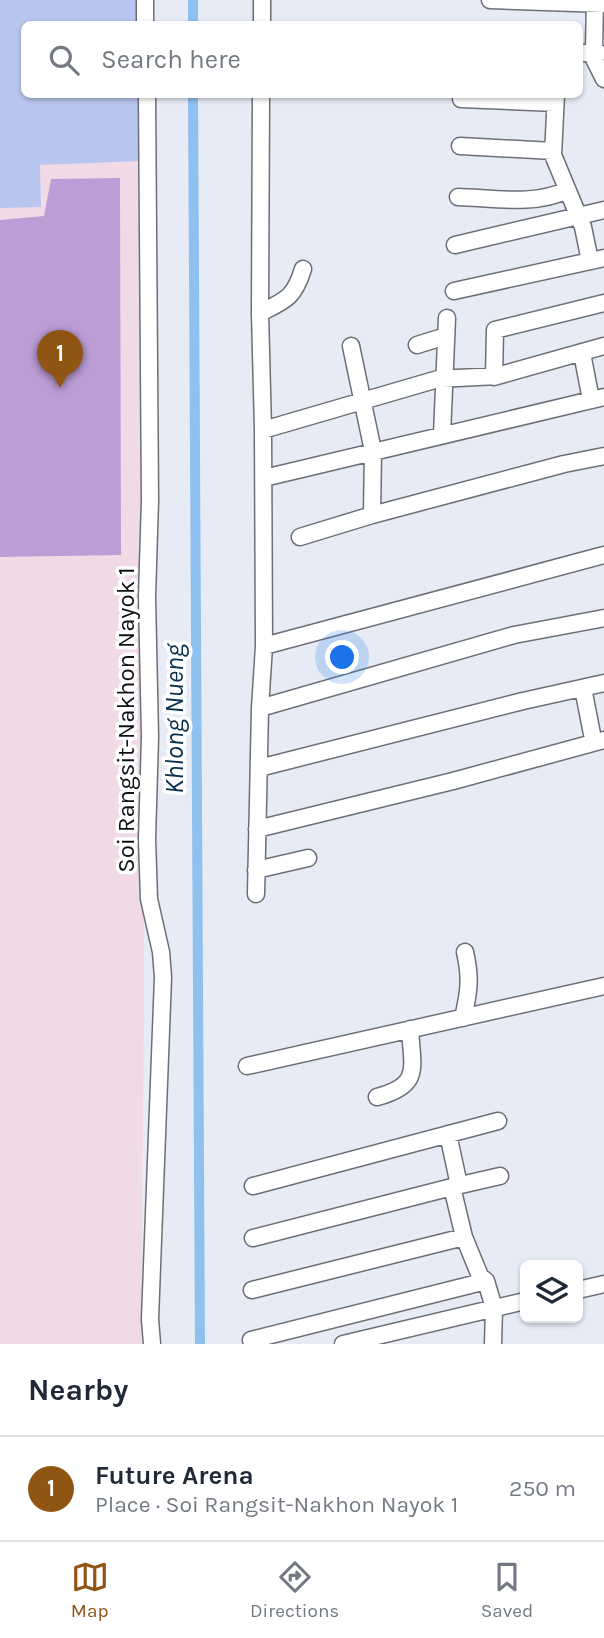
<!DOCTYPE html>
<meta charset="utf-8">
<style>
:root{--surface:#fff;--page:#f6f6f7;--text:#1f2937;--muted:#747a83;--line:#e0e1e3;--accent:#905413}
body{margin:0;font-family:Karla,sans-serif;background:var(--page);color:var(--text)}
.controls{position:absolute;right:21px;bottom:21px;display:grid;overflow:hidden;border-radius:10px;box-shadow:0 2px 5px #0004}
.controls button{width:63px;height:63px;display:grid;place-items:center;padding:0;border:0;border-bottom:2px solid var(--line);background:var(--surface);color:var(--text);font:35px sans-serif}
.you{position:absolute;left:343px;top:658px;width:24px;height:24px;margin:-18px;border:5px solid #fff;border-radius:50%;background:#1a73e8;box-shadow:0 0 0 10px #1a73e833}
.badge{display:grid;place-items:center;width:46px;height:46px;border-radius:50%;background:var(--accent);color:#fff;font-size:23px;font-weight:700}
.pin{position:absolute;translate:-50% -58px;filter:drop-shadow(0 2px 4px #0008)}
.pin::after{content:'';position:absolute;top:37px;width:24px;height:21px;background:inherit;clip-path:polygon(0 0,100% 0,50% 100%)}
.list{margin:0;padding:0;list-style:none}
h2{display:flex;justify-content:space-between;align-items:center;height:91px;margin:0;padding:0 28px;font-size:30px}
h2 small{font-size:23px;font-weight:400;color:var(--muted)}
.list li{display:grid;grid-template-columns:46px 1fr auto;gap:21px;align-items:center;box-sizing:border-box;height:105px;padding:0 28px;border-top:2px solid var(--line)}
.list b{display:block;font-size:26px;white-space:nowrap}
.list p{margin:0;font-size:23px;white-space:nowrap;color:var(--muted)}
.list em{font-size:23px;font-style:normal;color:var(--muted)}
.icon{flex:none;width:38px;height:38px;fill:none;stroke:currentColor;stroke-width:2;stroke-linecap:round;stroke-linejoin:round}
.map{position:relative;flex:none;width:604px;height:1344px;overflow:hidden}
.search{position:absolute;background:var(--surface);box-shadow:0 2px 5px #0004;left:21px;right:21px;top:21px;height:77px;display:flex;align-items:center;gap:18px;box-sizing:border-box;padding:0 24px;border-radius:10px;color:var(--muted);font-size:26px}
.sheet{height:196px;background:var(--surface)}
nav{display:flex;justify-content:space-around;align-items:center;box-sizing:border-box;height:98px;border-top:2px solid var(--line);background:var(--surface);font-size:19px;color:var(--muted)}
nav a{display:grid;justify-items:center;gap:4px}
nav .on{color:var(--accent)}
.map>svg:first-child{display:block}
.commercial{fill:#f0dae6}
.green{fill:#b8c6ef}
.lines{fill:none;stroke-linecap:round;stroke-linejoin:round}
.canal{stroke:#8ec0f0;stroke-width:10}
.building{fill:#bc9dd6}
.minor-casing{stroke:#6c6f78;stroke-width:19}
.minor{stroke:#fff;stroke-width:16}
.labels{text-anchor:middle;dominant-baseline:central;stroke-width:7;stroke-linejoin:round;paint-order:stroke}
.street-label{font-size:24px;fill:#0f1014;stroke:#fff}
.water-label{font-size:26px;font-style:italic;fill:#0a304f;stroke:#fff}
</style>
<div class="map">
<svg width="604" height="1344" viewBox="0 0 604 1344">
<rect width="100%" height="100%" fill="#e7ebf5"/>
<!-- commercial -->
<path class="commercial" d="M0 0 24 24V94L140 95 144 991 141 1344H0Z"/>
<!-- green -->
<path class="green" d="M0 0H139L140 24H24V94L140 95V161L40 165 41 207 0 208Z"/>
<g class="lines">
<!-- canal -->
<path class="canal" d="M193 0V24
M193 94 200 1344"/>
</g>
<!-- building -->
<path class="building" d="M120 178 121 555 0 557V220L44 216 51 179Z"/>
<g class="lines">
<defs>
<path id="minor" d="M145 0V24
M490 0 604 4
M262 24V0
M580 53H591L594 50 595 0
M599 53H591L604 79
M147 94 150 500 147 597 150 737 147 839 149 899 161 952 163 977 150 1319 152 1344
M556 94 553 155 583 227 590 261
M461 99 555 103
M460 146 553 151
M458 197C493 198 535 206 567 190
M455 245 604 210
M454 291 604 258
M260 313C286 300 294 298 303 269
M417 345 446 336
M582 353 591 400
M494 377 495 330 604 303
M263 430 438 379 497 376 604 346
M442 435 447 318
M264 478 604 397
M372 515 564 464 604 456
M300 537 372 515 373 451 351 346
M264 646 604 555
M583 688 592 734
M260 708 514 635 604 618
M259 768 523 701 604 683
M257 829 453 781 604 740
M256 870 308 858
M256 894 260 708 264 646 263 430 260 313 261 94
M463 1018C469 992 471 978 465 952
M247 1066 604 986
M377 1097C422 1085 412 1068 410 1029
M448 1134 459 1185
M253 1186 498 1121
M452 1187 500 1176
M253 1238 452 1187 464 1237 480 1276 486 1281 494 1308 493 1344
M252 1290 464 1237
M578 1290 604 1284
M251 1340 486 1281
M343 1344 525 1301"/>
</defs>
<!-- minor casing -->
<use href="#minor" class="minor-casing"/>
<!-- minor -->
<use href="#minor" class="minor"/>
</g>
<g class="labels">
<!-- street labels -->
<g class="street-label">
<text transform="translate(126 720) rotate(-90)">Soi Rangsit-Nakhon Nayok 1</text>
</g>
<!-- water labels -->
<g class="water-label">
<text transform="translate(174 719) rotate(-90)">Khlong Nueng</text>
</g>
</g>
</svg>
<div class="controls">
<button><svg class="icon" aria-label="layers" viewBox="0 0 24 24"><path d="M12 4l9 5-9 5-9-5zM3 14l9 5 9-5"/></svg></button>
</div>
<div class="you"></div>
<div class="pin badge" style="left:60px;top:388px">1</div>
<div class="search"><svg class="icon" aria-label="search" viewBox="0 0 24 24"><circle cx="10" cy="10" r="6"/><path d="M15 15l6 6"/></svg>Search here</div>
</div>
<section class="sheet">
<h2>Nearby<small></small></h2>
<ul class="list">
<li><span class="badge">1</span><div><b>Future Arena</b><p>Place · Soi Rangsit-Nakhon Nayok 1</p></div><em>250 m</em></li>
</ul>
</section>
<nav>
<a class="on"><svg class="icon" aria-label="map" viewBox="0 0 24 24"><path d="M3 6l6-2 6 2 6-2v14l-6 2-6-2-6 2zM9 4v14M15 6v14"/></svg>Map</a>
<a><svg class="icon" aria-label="directions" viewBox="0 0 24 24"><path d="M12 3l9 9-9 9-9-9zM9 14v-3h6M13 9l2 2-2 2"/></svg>Directions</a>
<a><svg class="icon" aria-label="saved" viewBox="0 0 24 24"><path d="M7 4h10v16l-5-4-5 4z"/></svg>Saved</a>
</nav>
